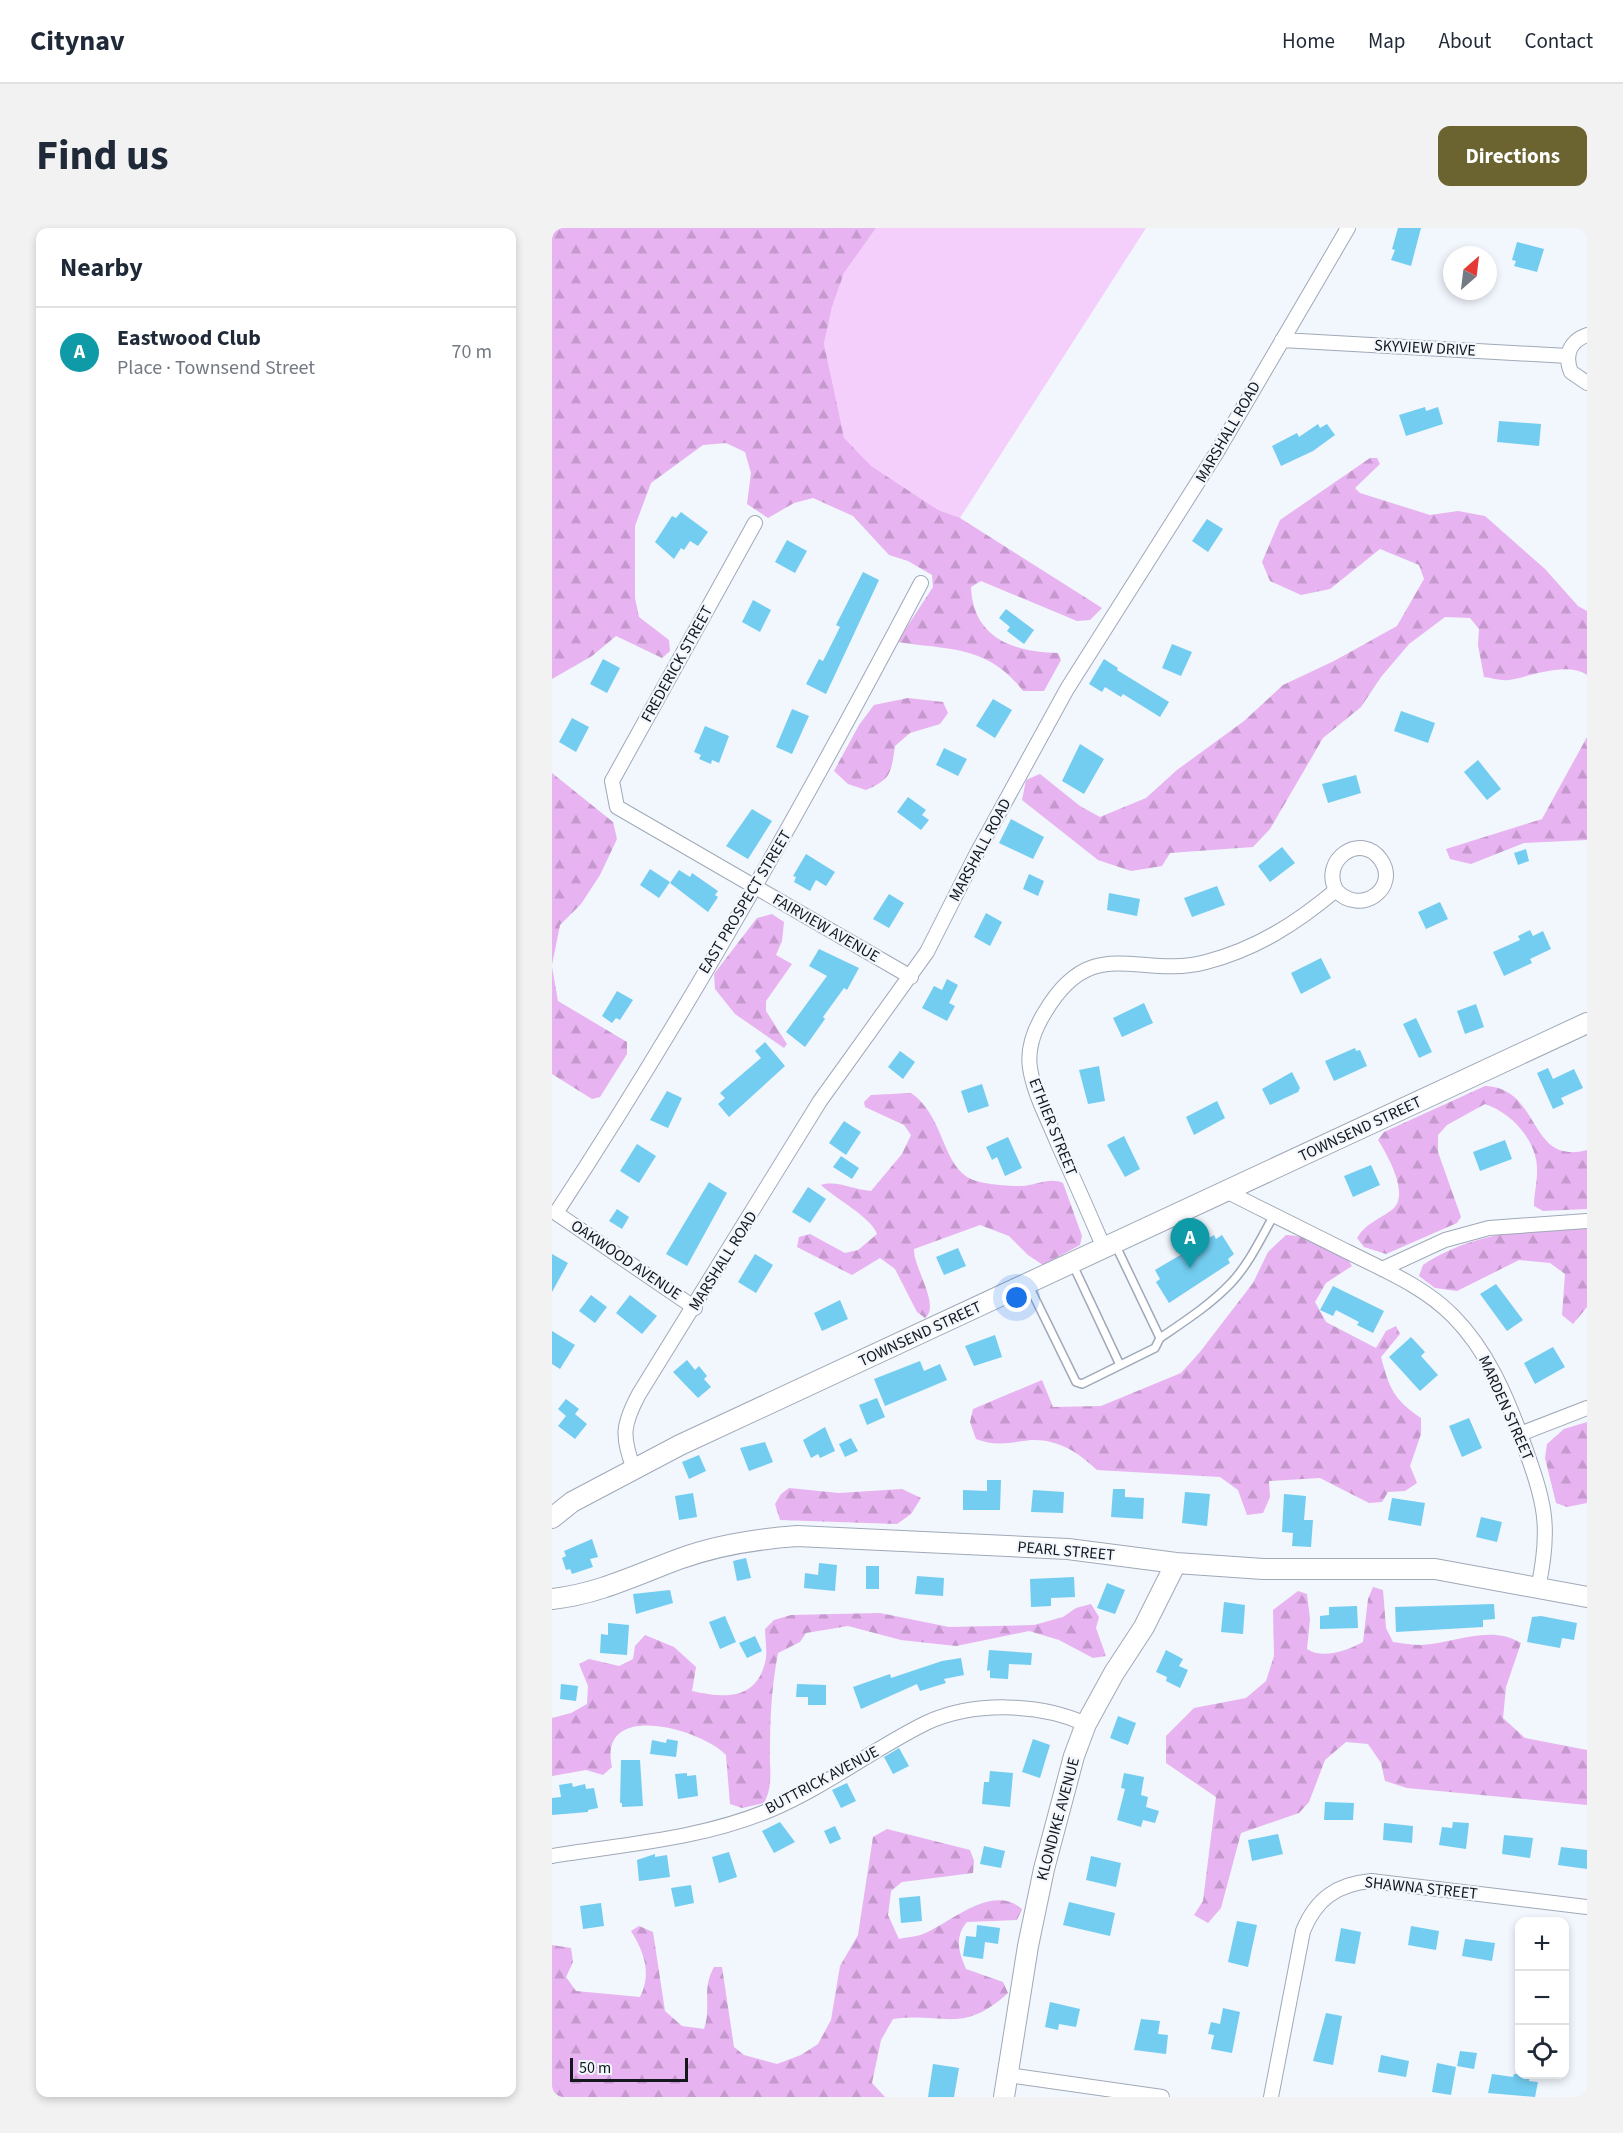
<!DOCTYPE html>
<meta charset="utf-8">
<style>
:root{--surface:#fff;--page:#f2f2f3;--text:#1f2937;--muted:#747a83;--line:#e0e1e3;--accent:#6c6430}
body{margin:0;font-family:"Source Sans 3",sans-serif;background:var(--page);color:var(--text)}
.controls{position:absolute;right:18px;bottom:18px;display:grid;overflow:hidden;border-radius:12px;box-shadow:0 3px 9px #0003}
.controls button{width:54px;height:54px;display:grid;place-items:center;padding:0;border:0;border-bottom:2px solid var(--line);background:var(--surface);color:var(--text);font:30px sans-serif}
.compass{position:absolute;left:891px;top:18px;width:54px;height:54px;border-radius:50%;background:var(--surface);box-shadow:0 3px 9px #0003;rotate:28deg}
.scale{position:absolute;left:18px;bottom:15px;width:118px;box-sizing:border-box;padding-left:6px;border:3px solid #14181d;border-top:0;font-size:16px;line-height:21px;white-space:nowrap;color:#14181d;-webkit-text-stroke:4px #f2f6fd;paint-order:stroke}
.you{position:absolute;left:465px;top:1070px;width:21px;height:21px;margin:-15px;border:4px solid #fff;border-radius:50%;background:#1a73e8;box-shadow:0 0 0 9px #1a73e833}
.badge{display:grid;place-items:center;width:39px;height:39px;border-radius:50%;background:var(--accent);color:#fff;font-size:20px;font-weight:700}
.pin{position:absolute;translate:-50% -50px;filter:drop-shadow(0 2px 3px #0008)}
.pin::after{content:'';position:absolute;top:32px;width:21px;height:18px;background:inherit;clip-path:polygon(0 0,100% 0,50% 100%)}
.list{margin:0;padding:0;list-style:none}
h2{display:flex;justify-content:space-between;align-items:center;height:78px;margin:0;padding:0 24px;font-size:26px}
h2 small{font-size:20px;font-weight:400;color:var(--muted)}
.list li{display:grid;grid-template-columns:39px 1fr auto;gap:18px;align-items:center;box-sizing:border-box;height:90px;padding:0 24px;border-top:2px solid var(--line)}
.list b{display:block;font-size:22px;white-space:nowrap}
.list p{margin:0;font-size:20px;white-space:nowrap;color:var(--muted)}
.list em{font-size:20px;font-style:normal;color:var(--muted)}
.icon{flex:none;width:33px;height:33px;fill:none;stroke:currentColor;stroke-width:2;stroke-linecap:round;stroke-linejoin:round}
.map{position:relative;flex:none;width:1035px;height:1869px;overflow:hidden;border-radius:12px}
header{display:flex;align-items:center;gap:36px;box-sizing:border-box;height:84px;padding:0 30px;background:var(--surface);border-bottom:2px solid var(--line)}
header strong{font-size:28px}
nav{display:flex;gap:33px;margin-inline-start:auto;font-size:21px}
.intro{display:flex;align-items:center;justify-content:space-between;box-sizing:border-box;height:144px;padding:0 36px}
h1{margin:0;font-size:42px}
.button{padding:15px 27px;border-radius:12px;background:var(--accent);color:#fff;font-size:21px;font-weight:700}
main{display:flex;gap:36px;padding:0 36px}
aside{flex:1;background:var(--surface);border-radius:12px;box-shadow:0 3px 9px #0003}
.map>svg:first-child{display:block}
.green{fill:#f5cffc}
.forest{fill:url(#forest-firs)}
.building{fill:#73cdf1}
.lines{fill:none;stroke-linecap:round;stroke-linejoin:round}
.lane-casing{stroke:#9fa9b8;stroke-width:10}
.street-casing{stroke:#9fa9b8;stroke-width:16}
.secondary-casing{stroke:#9fa9b8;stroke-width:22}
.lane{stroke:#fff;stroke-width:7}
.street{stroke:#fff;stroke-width:14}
.secondary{stroke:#fff;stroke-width:20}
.labels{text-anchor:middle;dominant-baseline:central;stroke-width:4.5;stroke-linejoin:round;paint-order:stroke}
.street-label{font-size:16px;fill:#14181d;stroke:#f2f6fd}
</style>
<header>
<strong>Citynav</strong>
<nav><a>Home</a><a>Map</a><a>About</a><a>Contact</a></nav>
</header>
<div class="intro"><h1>Find us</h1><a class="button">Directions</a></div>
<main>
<aside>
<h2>Nearby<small></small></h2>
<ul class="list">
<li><span class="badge" style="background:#0f9aa8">A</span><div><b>Eastwood Club</b><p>Place · Townsend Street</p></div><em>70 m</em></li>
</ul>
</aside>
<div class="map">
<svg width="1035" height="1869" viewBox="0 0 1035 1869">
<defs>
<pattern id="forest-firs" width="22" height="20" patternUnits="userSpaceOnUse" patternTransform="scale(1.5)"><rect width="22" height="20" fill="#e7b3f0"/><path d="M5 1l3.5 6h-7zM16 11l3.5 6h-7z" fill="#c599cd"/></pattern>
</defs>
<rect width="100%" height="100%" fill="#f2f6fd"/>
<!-- green -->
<path class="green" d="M324 0H594L408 290 385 298 260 226 277 147 272 116 280 79 292 45Z"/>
<!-- forest -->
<path class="forest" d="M0 0H324L292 45 280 79 272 116 292 210 319 238 386 282 408 290 550 380 538 392 525 393 429 353 419 359C421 410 461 424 506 425L509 432 492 463H471C436 417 397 422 345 414L381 359 380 347 356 333 337 327 301 288 261 270 242 275 216 290 195 276 199 245 193 224 174 215 151 217 99 255 83 298V370L87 389 117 412 118 423 110 430 64 408 40 428 0 451Z
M818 230H825L828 236 803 260 808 265 878 287 906 283 933 288 993 341 1026 378 1035 383V447C1014 433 978 449 956 452 949 453 940 450 932 449L926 417 927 401 918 390 893 389 857 416 829 449 809 479 771 510 718 601 701 619 618 625 610 638 579 643 546 632 470 572 474 552 488 546 528 578 548 589 594 570 625 542 692 493 731 457 782 433 845 398 872 351 867 337 828 321 778 361 749 367 718 353 710 334 728 292Z
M356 470 391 474 396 485 388 496 358 505 343 518C339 544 340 551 314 562L296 556 282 543 307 497 322 477Z
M1035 509V612L972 615 919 636 898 631 894 621 990 591Z
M0 545 61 594 65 611 48 647 29 676 8 697 0 737Z
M220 686 232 694 230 713 224 727 240 736 214 773V783L235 816 232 820 183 786 163 761 162 746 205 690Z
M0 739 6 773 75 814V826L48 869 40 871 0 846Z
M933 858C990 860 975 938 1035 922V981L991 983 982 978C982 966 985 956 985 945 987 914 960 885 933 876L895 897 886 907V924L909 989 905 995 834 1026 812 1019 805 1010C814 995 828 991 841 981 858 966 835 926 826 912L832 904Z
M359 865C391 887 389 931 415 949 426 956 453 958 466 958 480 959 498 948 511 955L530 1008 528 1017 491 1037 476 1027 457 1008 428 997 362 1021C361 1039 389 1078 373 1090L365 1084 343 1041 328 1030 300 1047 245 1019 247 1009 258 1006 293 1025 306 1022 325 1006C319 989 284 971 269 957 285 952 302 962 319 963L350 926 359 907 352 897 313 879 312 874 319 867Z
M1035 999V1079L1021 1096 1010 1087 1013 1046 998 1035 967 1032 905 1063 883 1060 867 1048 871 1037C921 1004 977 1001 1035 999Z
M734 1007C755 1008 791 1019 800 1038L774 1055 763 1074 774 1094 824 1120 834 1103 844 1098 848 1106 829 1129C837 1160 842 1172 869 1190V1206L858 1238 865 1255 853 1263 836 1264 830 1274 817 1275 768 1250 717 1253 718 1269 711 1285 695 1287 686 1262 668 1249 545 1242C527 1225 507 1211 479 1212 459 1214 444 1219 424 1211L418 1194 421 1181 490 1152 501 1179 549 1178 629 1145 648 1124 701 1055 716 1024Z
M1035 1194V1275L1015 1279 1004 1275 993 1230 995 1216 1012 1201Z
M237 1260 287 1265 350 1261 369 1270 359 1286 345 1296 228 1292 223 1276 229 1266Z
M821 1359 831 1362 834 1400 841 1414C850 1415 860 1417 869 1417 902 1415 939 1396 969 1415L954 1459 951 1490 973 1510 1035 1522V1577L855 1560 833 1553 829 1535 816 1516 794 1514 773 1532 757 1574 747 1585 689 1605 669 1680 656 1695 642 1687 651 1673 664 1569 614 1535V1508L642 1480 694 1470 714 1453 722 1428 721 1382 746 1363 755 1366 758 1391 755 1421C771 1432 796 1422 811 1414L816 1371Z
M539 1376 547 1389 544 1400 554 1428 541 1430 507 1412 477 1403 404 1418 349 1412 296 1398 254 1405 248 1414 226 1425C220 1456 218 1488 218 1520 217 1540 222 1556 212 1575L190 1580 178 1576 174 1527C148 1500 45 1472 60 1539L51 1547 34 1542 0 1548V1490L19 1485 35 1476 36 1458 27 1436 37 1431 67 1438 81 1431 83 1418 93 1407 122 1419 144 1439 140 1463C171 1470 203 1473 213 1435 216 1425 213 1411 213 1401L222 1392 239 1387 328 1385 397 1399 482 1397 511 1389 524 1380Z
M335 1601 418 1622 422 1633 421 1645 350 1654 339 1663 336 1687 347 1711C355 1709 364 1709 371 1706 400 1694 440 1655 470 1681L465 1692 415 1694C402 1709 407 1725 414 1741L451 1754 456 1765C410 1807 392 1784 341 1791L329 1812 320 1855 333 1869H0V1717L19 1720 21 1734 14 1749 24 1763 88 1769C100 1745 92 1724 79 1703L87 1698 101 1704 113 1783 130 1798 152 1801C160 1778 149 1762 162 1739H170L182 1819 192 1827 225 1836 249 1827 266 1816 279 1792 288 1738 306 1707 321 1609Z"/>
<!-- building -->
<path class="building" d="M846 0H869L859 38 839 32 843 22 840 21Z
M965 14 992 21 985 44 962 38 964 33 960 32Z
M873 179 874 183 886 179 891 196 854 208 847 187Z
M947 193 989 196 987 218 945 214Z
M766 196 768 200 775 196 783 207 761 223 729 238 720 218 745 205 747 209Z
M129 284 156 304 146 318 138 313 132 322 129 320 122 331 103 314 120 288 124 290Z
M655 291 671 301 656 324 640 313Z
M235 312 255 323 243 345 223 334Z
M311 344 327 352 274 466 254 456 267 431 271 433 288 399 284 397Z
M201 372 219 382 208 404 190 394Z
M454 381 482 402 472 416 455 403 458 399 447 390Z
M620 416 640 424 629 448 610 440Z
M51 431 68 440 55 465 38 456Z
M552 431 566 440 565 442 617 474 608 489 571 466 569 469 553 459 550 464 537 456Z
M441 471 460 482 443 510 424 498Z
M240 481 257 488 240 526 224 519Z
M849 483 883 495 876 515 842 503Z
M20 490 37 499 24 524 7 514Z
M153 498 177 508 167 535 160 532 159 536 147 531 149 527 142 524Z
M528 516 552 531 532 566 510 553Z
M392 520 415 531 406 548 384 537Z
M926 532 949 561 935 572 912 544Z
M804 547 809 565 776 575 770 556Z
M356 569 374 582 370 587 377 592 369 602 345 584Z
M200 581 220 593 196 631 174 618Z
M459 591 492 609 481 631 447 615Z
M730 619 743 635 718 654 706 638Z
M974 621 977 633 966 637 962 625Z
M254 626 283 644 274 658 264 652 258 663 242 654 244 649 241 648Z
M98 641 118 654 107 670 88 657Z
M127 642 138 649 140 645 166 663 163 667 166 669 156 684 118 655Z
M477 646 492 653 486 668 471 661Z
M665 658 673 677 640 689 632 670Z
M557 665 588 671 585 688 555 682Z
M337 666 352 675 337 700 321 691Z
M888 674 896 691 874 701 866 684Z
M434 685 450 694 438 718 422 709Z
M978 702 981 708 991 703 999 721 978 731 980 735 952 748 941 724 968 712 966 708Z
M267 721 307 740 295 762 292 760 271 789 273 791 253 819 234 804 275 748 257 738Z
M769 730 779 750 749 766 739 745Z
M395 751 406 757 397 775 403 778 395 793 370 780 382 758 390 762Z
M65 763 81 772 68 792 64 790 60 795 50 788Z
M592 775 601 795 570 809 561 790Z
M924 776 932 799 913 806 905 783Z
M864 790 880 824 867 830 851 796Z
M213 814 233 838 177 889 166 876 173 870 168 865 209 830 203 823Z
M803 820 804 823 808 822 815 838 782 853 773 833Z
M348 823 363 834 351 851 336 839Z
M547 838 553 873 536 876 527 842Z
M996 840 1001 851 1022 841 1031 860 1009 870 1012 876 1001 881 985 845Z
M740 844 748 860 746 864 718 877 710 861Z
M430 856 437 878 416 885 409 863Z
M115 863 130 870 116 900 98 892Z
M665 873 673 890 642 907 634 889Z
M292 893 309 904 294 927 277 915Z
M572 908 588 941 573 949 555 917Z
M456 909 470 940 453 948 445 929 440 932 434 919Z
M953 912 960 931 928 943 921 924Z
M85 916 104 928 87 955 68 943Z
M289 928 307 940 300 951 281 939Z
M819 937 828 957 801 969 792 948Z
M157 954 175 965 135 1038 114 1026Z
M256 959 274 971 258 995 240 984Z
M65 981 77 989 70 1001 57 993Z
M662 1007 664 1011 670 1007 682 1026 676 1031 678 1035 617 1075 604 1054 608 1051 603 1042Z
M406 1020 414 1038 392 1047 384 1029Z
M0 1026 16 1035 0 1064Z
M203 1026 221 1037 204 1065 186 1054Z
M944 1056 971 1092 955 1103 928 1066Z
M781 1058 832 1083 821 1105 805 1097 807 1094 784 1082 781 1088 768 1082Z
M39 1067 55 1079 43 1095 27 1083Z
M78 1067 105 1088 90 1106 64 1085Z
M288 1072 296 1091 270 1103 262 1085Z
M0 1103 23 1117 8 1141 0 1136Z
M443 1107 450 1129 422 1138 413 1118Z
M859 1109 873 1124 869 1128 886 1147 868 1163 837 1129Z
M1001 1119 1013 1139 983 1156 972 1135Z
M135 1132 143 1142 147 1138 155 1148 152 1151 159 1159 146 1170 121 1144Z
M368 1133 372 1143 388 1136 395 1152 333 1178 322 1151Z
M325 1170 333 1189 315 1197 307 1177Z
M14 1171 27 1181 23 1186 35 1196 23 1211 6 1198 14 1188 6 1181Z
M917 1190 930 1220 910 1229 897 1198Z
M273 1199 283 1223 268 1230 266 1226 259 1230 251 1212Z
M299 1210 306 1223 293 1229 287 1216Z
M213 1214 221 1234 197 1243 188 1220Z
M147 1227 154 1243 137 1251 130 1234Z
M435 1252H449L448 1282H411V1262L435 1263Z
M561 1261H573V1269L592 1270 591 1291 559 1289Z
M481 1262 512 1264 511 1285 479 1284Z
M633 1264 658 1266 655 1298 630 1295Z
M141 1265 145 1289 127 1292 123 1268Z
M732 1266 754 1268 752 1292H761L759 1319 740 1318 741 1305 730 1304Z
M840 1270 873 1275 869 1298 836 1292Z
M929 1289 950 1294 945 1314 924 1309Z
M40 1311 46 1329 38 1331 41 1339 20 1346 18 1341 14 1342 10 1330 14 1328 12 1323Z
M194 1330 199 1350 185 1353 181 1333Z
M267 1335 285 1337 283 1363 252 1360 253 1345 266 1347Z
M314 1338H327V1361H314Z
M365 1348 392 1350 391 1368 363 1366Z
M522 1349 523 1369 499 1370V1378L479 1379 478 1351Z
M555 1355 573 1362 563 1386 545 1380Z
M118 1362 121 1375 84 1386 81 1366Z
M672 1374 693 1377 691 1406 669 1404Z
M942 1376 943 1391 931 1392V1399L844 1404 843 1379Z
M805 1378 806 1400 768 1401V1388L777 1387V1379Z
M173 1388 184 1414 168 1421 157 1394Z
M989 1388 1025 1395 1022 1412 1010 1410 1008 1420 975 1414 980 1389Z
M56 1395 77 1397 75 1427 48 1425 49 1406 56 1407Z
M203 1408 210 1423 195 1430 187 1415Z
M437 1422 480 1425 479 1437 457 1436 456 1451 438 1450V1442L435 1443Z
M614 1422 631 1431 627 1438 636 1442 628 1460 614 1453 615 1449 604 1444Z
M409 1430 412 1447 392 1451 394 1455 368 1463 365 1456 309 1481 301 1459 338 1446 339 1450 390 1433Z
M9 1456 26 1458 24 1473 8 1471Z
M245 1456 274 1457V1477H256V1469H244Z
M566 1488 584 1495 576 1517 558 1510Z
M115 1511 126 1513 124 1529 98 1526 100 1512 114 1515Z
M481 1511 498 1517 488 1550 470 1544Z
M347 1520 357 1538 341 1546 332 1529Z
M69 1532H88L91 1578 70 1579V1575H68Z
M438 1543 461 1545 458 1579 430 1576 432 1554H437Z
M135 1545V1548L144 1547 146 1568 126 1571 123 1546Z
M572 1545 592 1549 589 1567 596 1569 594 1579 607 1583 603 1595 591 1592 589 1599 565 1592 573 1561 569 1560Z
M20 1555 21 1559 33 1556 34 1561 42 1560 46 1580 36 1582V1584L0 1587V1570L9 1569 7 1557Z
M295 1555 304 1573 289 1580 280 1562Z
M773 1574 802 1575 801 1592H772Z
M228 1594 243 1614 222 1625 210 1603Z
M901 1594 917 1595 914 1621 887 1617 890 1599 900 1600Z
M832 1595 861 1598 860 1615 831 1612Z
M283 1598 289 1611 278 1616 272 1603Z
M726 1606 731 1626 700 1633 696 1612Z
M952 1607 981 1610 978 1630 950 1626Z
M432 1618 453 1623 449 1640 428 1636Z
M1009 1619 1035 1622V1641L1006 1637Z
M177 1624 185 1649 167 1655 160 1629Z
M103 1626V1629L115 1627 118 1649 87 1653 85 1632Z
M539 1628 569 1635 564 1659 534 1652Z
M139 1657 142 1675 123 1679 119 1660Z
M368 1668 370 1693 349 1695 347 1670Z
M517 1674 563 1685 558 1708 511 1697Z
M49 1675 52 1698 31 1701 28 1678Z
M685 1693 705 1697 696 1739 676 1734Z
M425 1697 448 1700 446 1716 433 1714 431 1731 411 1728 414 1708 424 1709Z
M859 1698 887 1703 884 1722 856 1717Z
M789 1700 809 1704 803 1736 783 1733Z
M913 1711 943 1715 940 1733 910 1728Z
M498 1774 528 1781 524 1799 507 1796 506 1802 493 1799Z
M671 1780 688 1784 680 1825 659 1821 662 1807 656 1806 659 1794 668 1796Z
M774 1785 790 1788 781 1837 761 1833Z
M589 1791 608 1793 606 1806 616 1807 614 1826 582 1822Z
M908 1823 925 1825 922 1841 905 1838Z
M829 1827 857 1833 854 1849 826 1844Z
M885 1835 904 1839 899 1867 880 1864Z
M381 1836 407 1840 402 1869H376Z
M940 1846 961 1849 962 1846H978L977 1853 986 1854 983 1869 936 1865Z"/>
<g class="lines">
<defs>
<path id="lane" d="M521 1037 568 1137
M477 1058 524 1154 530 1156 603 1120 608 1110 563 1016
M608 1110C633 1093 658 1077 679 1055 697 1036 709 1010 722 987"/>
<path id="street" d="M1035 107C1018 113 1012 127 1019 144L1035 155
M730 112 1016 128
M203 295 60 553 65 579 359 749
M674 963C715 984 756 1004 796 1024 832 1042 873 1059 901 1088 935 1122 955 1169 971 1214 992 1273 1000 1297 986 1360
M552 1020C537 985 522 951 506 916 496 891 482 866 478 840 475 820 483 800 493 784 541 703 587 752 654 734 704 721 745 695 784 662 768 632 809 603 829 632 848 660 808 689 784 662
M830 1041 893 1012 937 1000 1035 993
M143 1080 4 985C137 782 256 570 369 355
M968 1206 1035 1180
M82 1241C69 1208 71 1196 87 1166L268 873 375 724 425 625 515 461 665 224 796 0
M0 1628C74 1616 149 1611 218 1582 273 1559 321 1521 374 1495 422 1473 487 1475 534 1496
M456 1847 610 1869
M719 1869 751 1703C764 1671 785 1656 819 1653L1035 1679"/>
<path id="secondary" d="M0 1290 20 1274 128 1217 1035 795
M0 1371C46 1366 84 1347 127 1331 165 1317 204 1311 245 1308L516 1321 624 1335 711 1341H883L1035 1369
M452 1869 476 1718 492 1641 522 1528 534 1496 562 1445 592 1399 624 1335"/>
</defs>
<!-- lane casing -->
<use href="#lane" class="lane-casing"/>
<!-- street casing -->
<use href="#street" class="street-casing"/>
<!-- secondary casing -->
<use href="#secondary" class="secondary-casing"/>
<!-- lane -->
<use href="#lane" class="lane"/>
<!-- street -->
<use href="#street" class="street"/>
<!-- secondary -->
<use href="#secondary" class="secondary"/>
</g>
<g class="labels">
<!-- street labels -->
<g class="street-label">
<text transform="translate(873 120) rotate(3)">SKYVIEW DRIVE</text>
<text transform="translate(676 204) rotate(-60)">MARSHALL ROAD</text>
<text transform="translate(125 436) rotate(-61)">FREDERICK STREET</text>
<text transform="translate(428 622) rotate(-62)">MARSHALL ROAD</text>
<text transform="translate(193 674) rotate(-59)">EAST PROSPECT STREET</text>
<text transform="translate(274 700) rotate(30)">FAIRVIEW AVENUE</text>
<text transform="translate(501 899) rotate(68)">ETHIER STREET</text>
<text transform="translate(808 901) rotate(-25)">TOWNSEND STREET</text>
<text transform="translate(74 1032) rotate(34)">OAKWOOD AVENUE</text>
<text transform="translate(171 1033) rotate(-58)">MARSHALL ROAD</text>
<text transform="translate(368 1106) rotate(-25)">TOWNSEND STREET</text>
<text transform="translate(954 1180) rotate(66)">MARDEN STREET</text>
<text transform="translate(514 1323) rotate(5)">PEARL STREET</text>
<text transform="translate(270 1552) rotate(-28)">BUTTRICK AVENUE</text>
<text transform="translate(506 1591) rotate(-75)">KLONDIKE AVENUE</text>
<text transform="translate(869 1660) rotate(6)">SHAWNA STREET</text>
</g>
</g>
</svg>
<div class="controls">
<button>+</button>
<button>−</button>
<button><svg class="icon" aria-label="locate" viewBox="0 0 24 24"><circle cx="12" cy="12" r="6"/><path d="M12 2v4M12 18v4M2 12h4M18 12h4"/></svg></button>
</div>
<svg class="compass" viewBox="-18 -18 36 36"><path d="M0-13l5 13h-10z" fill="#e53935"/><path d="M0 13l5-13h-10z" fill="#747a83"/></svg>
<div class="scale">50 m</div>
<div class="you"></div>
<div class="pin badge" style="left:638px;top:1040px;background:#0f9aa8">A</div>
</div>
</main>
